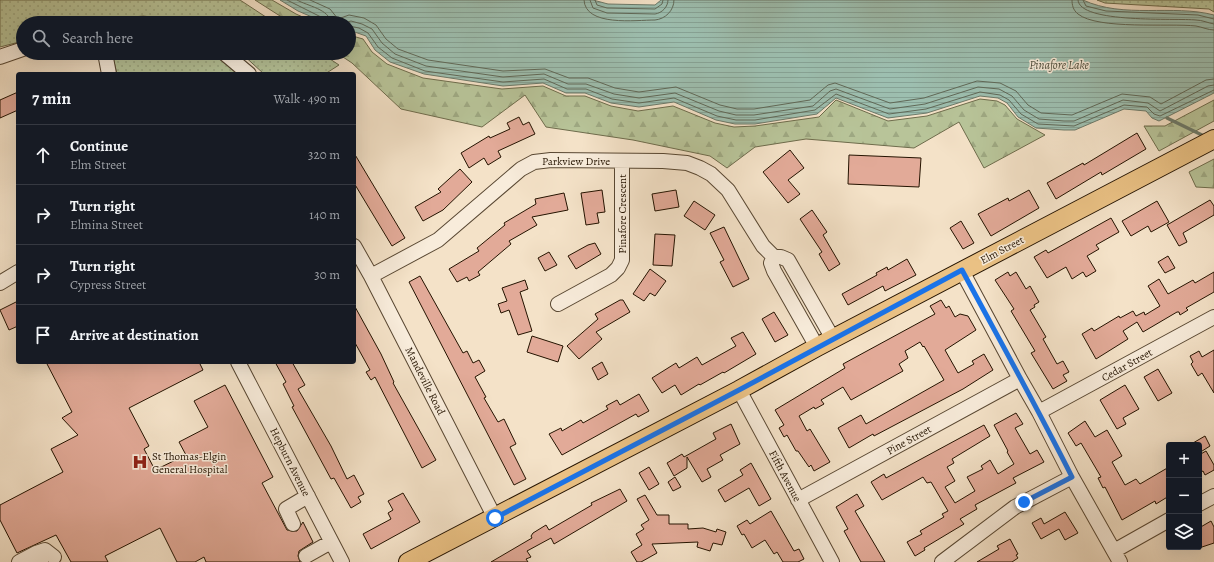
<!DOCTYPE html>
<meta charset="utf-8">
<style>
:root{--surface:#171b24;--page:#242831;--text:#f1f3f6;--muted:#9ea1a6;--line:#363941}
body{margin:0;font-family:Alegreya,serif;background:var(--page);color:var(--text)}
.controls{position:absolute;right:12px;bottom:12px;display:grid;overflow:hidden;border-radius:4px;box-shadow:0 4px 16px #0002}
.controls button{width:36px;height:36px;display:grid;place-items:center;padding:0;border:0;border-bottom:1px solid var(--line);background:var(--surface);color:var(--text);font:20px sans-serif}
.stop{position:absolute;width:12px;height:12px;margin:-9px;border:3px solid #1a73e8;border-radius:50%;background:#fff}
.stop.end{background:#1a73e8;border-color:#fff;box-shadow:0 1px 4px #0008}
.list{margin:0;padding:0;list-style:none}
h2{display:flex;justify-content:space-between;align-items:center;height:52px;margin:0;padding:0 16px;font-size:17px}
h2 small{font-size:13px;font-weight:400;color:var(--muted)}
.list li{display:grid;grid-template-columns:26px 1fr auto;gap:12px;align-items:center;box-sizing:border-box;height:60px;padding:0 16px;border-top:1px solid var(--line)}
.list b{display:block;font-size:15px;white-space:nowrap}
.list p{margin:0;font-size:13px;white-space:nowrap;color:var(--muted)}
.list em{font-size:13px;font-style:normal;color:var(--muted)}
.icon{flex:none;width:22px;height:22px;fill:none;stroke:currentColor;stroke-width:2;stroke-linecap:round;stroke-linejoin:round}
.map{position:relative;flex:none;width:1214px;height:562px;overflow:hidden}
.search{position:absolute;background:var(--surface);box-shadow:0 4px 16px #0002;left:16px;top:16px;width:340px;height:44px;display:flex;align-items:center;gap:10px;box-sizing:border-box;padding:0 14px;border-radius:22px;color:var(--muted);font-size:15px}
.panel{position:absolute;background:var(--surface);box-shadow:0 4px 16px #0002;left:16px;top:72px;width:340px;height:292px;border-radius:4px}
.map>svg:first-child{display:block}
.green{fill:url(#green-dots);stroke:#6e6c4c}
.forest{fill:url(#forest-firs);stroke:#6e6c4c}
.water{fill:url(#water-rules);stroke:#6d7a6a}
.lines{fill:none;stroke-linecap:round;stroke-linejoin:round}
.shore{stroke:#606958;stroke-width:1}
.stream{stroke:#6d7a6a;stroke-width:3.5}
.building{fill:#e2aa98;stroke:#241300}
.minor-casing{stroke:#584732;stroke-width:16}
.major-casing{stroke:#241300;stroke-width:20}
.minor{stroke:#f8ecdb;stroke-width:14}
.major{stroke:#eac184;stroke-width:18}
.route{stroke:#1a73e8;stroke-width:5}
.labels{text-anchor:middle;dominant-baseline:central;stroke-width:3;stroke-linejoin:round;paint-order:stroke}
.street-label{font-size:11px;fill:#241300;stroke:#f8ecdb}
.poi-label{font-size:11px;fill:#241300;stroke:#f8ecdb;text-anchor:start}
.water-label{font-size:12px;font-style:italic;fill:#4e4f3e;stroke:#f8ecdb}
</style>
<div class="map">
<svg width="1214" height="562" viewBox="0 0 1214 562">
<defs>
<pattern id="green-dots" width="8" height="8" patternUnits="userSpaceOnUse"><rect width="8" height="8" fill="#b8c499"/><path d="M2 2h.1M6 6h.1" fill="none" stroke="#9ea882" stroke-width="1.8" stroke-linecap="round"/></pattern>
<pattern id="forest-firs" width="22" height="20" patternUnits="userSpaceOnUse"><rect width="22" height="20" fill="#b8c499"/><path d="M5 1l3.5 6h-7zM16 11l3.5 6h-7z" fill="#9ea882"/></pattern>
<pattern id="water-rules" width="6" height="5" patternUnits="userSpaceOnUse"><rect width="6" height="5" fill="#9dbfb0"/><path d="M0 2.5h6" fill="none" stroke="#87a396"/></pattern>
</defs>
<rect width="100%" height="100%" fill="#f4e2c8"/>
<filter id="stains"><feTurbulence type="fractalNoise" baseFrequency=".005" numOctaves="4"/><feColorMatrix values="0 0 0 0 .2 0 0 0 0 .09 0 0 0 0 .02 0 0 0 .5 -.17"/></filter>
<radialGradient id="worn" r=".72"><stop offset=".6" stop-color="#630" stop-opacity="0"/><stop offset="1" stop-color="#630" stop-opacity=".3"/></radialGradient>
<!-- green -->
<path class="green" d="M0 0H240L275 23H184L175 20 143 16 105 20 93 23H23V41L0 47Z
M1097 0H1214V12L1209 9 1105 3Z
M112 53H217L244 74H117Z
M241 53H321L339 65 325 74H264Z"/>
<!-- forest -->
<path class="forest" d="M255 0H272L296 14 316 23H291Z
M349 35 363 39 372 52 387 64 423 78 502 89 543 86 566 96H585L611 106 638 111 673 106 715 123 734 127 755 126 819 117 836 100 888 121 927 116 980 99 997 101 1005 105 1017 119 1045 135 984 168 959 122 914 148 806 139 755 147 727 168 710 156 633 140 546 127 525 95 482 127 401 109 352 63 337 53H349Z
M1214 100V121L1159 151 1144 126H1165Z
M1214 159V188L1196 187 1189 172Z"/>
<!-- water -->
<path class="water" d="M280 0H593L608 4 655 5 661 0H1083C1124 19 1172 4 1214 15V93L1159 121 1152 118 1146 111 1124 109 1075 130H1064L1036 128 1018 117 1007 103 998 98 980 96 927 113 888 118 836 98 817 114 755 124H735L716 120 674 102 639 107 611 103 585 93H566L543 83 503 86 424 74 390 62 375 50 366 36 349 30V23H326L298 11Z"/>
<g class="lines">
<!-- shore -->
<path class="shore" d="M287 0 323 18 326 23
M297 0C307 6 330 9 331 23
M310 0 330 9 338 19 349 15 364 18 376 25 386 39 398 49 428 60 503 71 545 69 569 78H588L615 88 639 92 676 87 720 105 737 109H754L810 100 828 85 835 83 890 103 924 98 977 81 1000 83 1016 91 1028 105 1041 113 1072 115 1122 94 1150 97 1161 104 1206 80 1214 79
M584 0C585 27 636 20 655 20 665 19 674 11 674 0
M590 0 593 8 607 13 655 14C662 13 668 7 668 0
M595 0 597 5 607 8 655 9 662 4 663 0
M1072 0C1072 5 1073 10 1078 14 1098 30 1169 23 1196 26 1202 27 1208 30 1214 30
M1078 0C1079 24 1177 18 1196 20 1202 20 1208 23 1214 24
M1083 0 1086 6 1106 11 1198 15 1214 19
M344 23 351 21 362 24 372 29 382 43 395 54 426 66 503 77 544 74 568 84H586L614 94 639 98 675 93 719 111 736 115H754L813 106 830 91 836 89 890 109 925 104 978 87 999 89 1012 96 1024 110 1039 119 1064 121H1074L1123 100 1148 103 1160 111 1208 86 1214 85
M349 26 359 28 368 33 378 47 392 58 425 71 503 82 544 79 567 89H586L612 99 639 103 674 98 717 116 736 120H755L815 110 836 94 889 114 926 109 980 92 1000 95 1009 100 1021 114 1038 124 1074 126 1124 105 1147 107 1154 114 1160 116 1214 90"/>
<!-- stream -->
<path class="stream" d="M1167 118 1206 137"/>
</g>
<!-- building -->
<path class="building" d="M18 92V110L0 118V100Z
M519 117 523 125 529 122 535 134 498 151 501 157 488 165 484 158 469 168 461 153 489 136 490 138 510 129 507 123Z
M1137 133 1146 149 1102 175 1101 172 1056 199 1047 183 1083 163 1084 165Z
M790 150 804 168 788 180 800 194 788 203 763 172Z
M354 153 405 238 392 246 354 183Z
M849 155 921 158 919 187 848 184Z
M460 169 472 182 443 210 423 221 415 207 441 192 438 189Z
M602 190 605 212 597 213 599 223 586 225 581 193Z
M676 190 679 207 655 211 652 194Z
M1029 190 1039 208 991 236 978 214 1008 198 1009 201Z
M564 193 568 210 532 217 537 225 509 241 511 244 478 272 480 275 469 281 467 277 457 282 449 269 479 251 477 248 505 225 504 223 536 204 535 199Z
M1210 200 1214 206V215L1183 233 1187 242 1179 246 1167 225Z
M694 201 715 215 705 230 684 216Z
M1157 201 1169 222 1151 232 1148 226 1131 236 1122 221Z
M812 210 827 232 823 235 840 264 829 271 819 254 822 252 800 219Z
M1111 218 1119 232 1096 245 1099 249 1087 256 1096 271 1086 277 1083 272 1072 279 1066 267 1047 278 1034 257 1046 250 1048 253Z
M961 221 974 243 963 249 950 228Z
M724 227 749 279 733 287 720 262 724 260 710 233Z
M655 234 675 235 672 266 653 265Z
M595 243 601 254 576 269 568 256 588 245Z
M549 252 557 265 545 271 538 258Z
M1168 256 1175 268 1165 273 1158 262Z
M907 259 916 275 885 291 883 286 848 305 842 294 877 275 876 273 887 267 888 270Z
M650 269 666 281 655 296 650 293 644 301 633 294Z
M1008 272 1010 276 1016 272 1026 289 1030 286 1039 302 1034 305 1035 307 1030 310 1046 337 1043 339 1057 364 1063 361 1069 372 1063 375 1067 381 1053 389 1031 353 1035 351 1011 311 1014 309 995 280Z
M1214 272V292L1186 308 1188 310 1180 315 1179 312H1177L1143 332 1137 322 1123 331 1128 339 1096 359 1082 334 1092 328 1094 331 1119 316 1120 318 1133 311 1136 316 1144 312 1145 315 1160 306 1148 286 1159 279 1168 294 1193 280 1195 283Z
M420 276 463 353 467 351 473 363 479 360 485 371 475 377 486 397 484 398 498 422 504 419 516 444 510 447 526 479 514 485 409 282Z
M525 280 528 289 520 292 532 331 518 335 509 310 501 313 498 304 507 301 502 288Z
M620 300H623L630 312 596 332 602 339 579 359 567 346 598 319 595 314Z
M941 300 946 308 949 306 955 317 960 314 968 316 976 330 945 350 958 373 974 364 972 361 984 354 993 370 963 389 874 436 873 434 849 448 838 428 861 415 866 424 944 380 924 346 923 347 920 342 905 351 908 358 899 364 903 371 851 400 843 387 821 400 824 404 815 409 814 407 799 416 807 431 810 429 830 462 814 471 811 465 809 467 798 451H796L787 435 784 437 779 428 784 425 775 410 845 368 843 364 935 314 930 306Z
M18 301V326L9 330 0 310Z
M354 305 381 354 394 382 393 383 436 460 422 468 375 377 371 380 366 372 370 370 354 341Z
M774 312 788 335 775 342 762 319Z
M743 332 756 354 724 373 723 372 700 385 699 384 681 395 675 385 662 393 652 378 676 363 679 368 697 357 702 365 736 346 731 338Z
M532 336 563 346 558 362 527 352Z
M1214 350V393L1202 373 1198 376 1191 364 1193 362 1190 356 1199 351 1202 357Z
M46 362H199L203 370 129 408 149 446 144 449 155 470 186 455 179 442 208 427 194 401 225 385 273 477 262 483 287 530 297 531 303 522 313 542 299 551 298 556 300 562H206L204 557 195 562H177L160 528 105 556 108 562H71L56 535 17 553 0 520V505L63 472 51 449 78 435 62 418 72 412Z
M275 362H292L305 385 298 389 331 446 347 479 354 475 364 494 358 497 361 502 351 508 334 478 331 479 292 407 294 406 283 384 286 382Z
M602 362 608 374 598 380 592 368Z
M1158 369 1172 393 1158 401 1144 377Z
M1125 385 1139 409 1123 418 1126 424 1117 429 1100 400Z
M639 394 649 411 638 417 636 414 562 455 549 434 561 428 562 431 581 420 583 423 608 409 606 406 617 400 620 405Z
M1016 413 1023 424 1015 428 1030 454 1037 450 1044 462 1013 478 1016 483 975 505 977 509 960 519 964 524 924 548 925 550 915 556 907 542 922 534 920 531 944 517 942 514 948 511 931 482 927 483 923 477 882 500 871 482 884 474 886 478 984 425 990 436 952 459 954 463 947 467 955 481 945 487 955 503 975 491 967 477 983 469 981 466 990 460 998 474 1014 464 1007 452 1008 451 994 425Z
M1085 421 1095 437 1107 430 1122 456 1112 462 1125 485 1136 479 1140 484 1169 467V496L1156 504 1155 501 1122 520 1105 487 1103 488 1098 478 1101 477 1081 443 1076 446 1068 433Z
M731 424 740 444 720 455 723 460 707 469 711 477 702 482 687 457V468L674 476 667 463 682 454 684 457 716 439 713 433Z
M1205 436 1210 446 1199 453V445H1195L1193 443Z
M1206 451 1214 465V470L1205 475 1203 471 1199 473V455Z
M751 463 771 499 759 506 749 488 725 502 718 490 743 475 740 470Z
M649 467 659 484 649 490 639 473Z
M675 477 681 487 673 491 668 482Z
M620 489 627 501 554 544 551 538 527 551 531 557 526 559 528 562H491L532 538 531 536 533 533 546 525 549 530 592 505 591 503Z
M403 493 420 522 371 549 363 534 391 519 388 513 393 510 388 501Z
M857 494 864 506 855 511 885 562H861L844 531 848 529 836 507Z
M645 495 657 515H669V524H688V529L703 528 716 532 717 529 726 532 722 545 713 543 710 551 697 547 698 542 652 544 657 553 641 562H637L631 552 642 545 636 534 644 529 641 525 649 520 637 499Z
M771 511 794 551 799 549 804 559 798 562H783L777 552 774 554 765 540 752 548 744 534 742 535 737 526 747 520 750 524Z
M1065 512 1078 533 1065 540 1059 529 1041 539 1032 523 1041 518 1044 524Z
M1211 521 1214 527V543L1199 548V528Z
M1010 539 1018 554 1016 555 1018 558 1012 562H977L999 549 997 546Z"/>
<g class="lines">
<defs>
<path id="minor" d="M105 53 109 74
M224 53 249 74
M0 57 23 49
M354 246 371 276 495 518
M962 271 1020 379 1039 412 1072 477 1120 562
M371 276 438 240 521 169 534 162 551 160 663 161 687 163 700 168 711 174 728 190 763 246 774 257
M0 283 18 272
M558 304 611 275 618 268 622 260V161
M817 347 774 271 771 263 774 257H781L788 260 833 339
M238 362 342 562
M739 390 832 562
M1039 412 1214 317
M798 500 1020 379
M1199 504 1214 496
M293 524 286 509 308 496
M1114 551 1169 520
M36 553 45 550 54 557
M306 556 331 542
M19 562 36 553 41 562
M942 562 1015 507 1072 477"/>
<path id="major" d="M408 562 739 390 817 347 1214 139"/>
</defs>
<!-- minor casing -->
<use href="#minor" class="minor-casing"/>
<!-- major casing -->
<use href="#major" class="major-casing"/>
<!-- minor -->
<use href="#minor" class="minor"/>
<!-- major -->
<use href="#major" class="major"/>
</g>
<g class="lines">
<!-- route -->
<path class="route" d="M495 518 739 390 962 270C999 339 1037 407 1072 477L1024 502"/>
</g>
<!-- icons -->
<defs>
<symbol id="hospital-bare" viewBox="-9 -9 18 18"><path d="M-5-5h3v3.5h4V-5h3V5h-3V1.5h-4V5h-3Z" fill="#8f2418" stroke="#f8ecdb" stroke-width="2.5" paint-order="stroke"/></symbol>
</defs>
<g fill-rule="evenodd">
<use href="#hospital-bare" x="129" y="451" width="22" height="22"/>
</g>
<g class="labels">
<!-- street labels -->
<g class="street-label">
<text x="576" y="161">Parkview Drive</text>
<text transform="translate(622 214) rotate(-90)">Pinafore Crescent</text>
<text transform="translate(1002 250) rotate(-28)">Elm Street</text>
<text transform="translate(1127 365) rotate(-29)">Cedar Street</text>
<text transform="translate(425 381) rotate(63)">Mandeville Road</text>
<text transform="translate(909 440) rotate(-29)">Pine Street</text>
<text transform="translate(290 462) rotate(63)">Hepburn Avenue</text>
<text transform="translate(785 476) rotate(62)">Fifth Avenue</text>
</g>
<!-- poi labels -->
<g class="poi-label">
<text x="152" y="456">St Thomas-Elgin<tspan x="152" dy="13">General Hospital</tspan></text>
</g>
<!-- water labels -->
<g class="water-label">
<text x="1059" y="65">Pinafore Lake</text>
</g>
</g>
<rect width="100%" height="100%" filter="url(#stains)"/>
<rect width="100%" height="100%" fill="url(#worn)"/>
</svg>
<div class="controls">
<button>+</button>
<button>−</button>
<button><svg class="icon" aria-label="layers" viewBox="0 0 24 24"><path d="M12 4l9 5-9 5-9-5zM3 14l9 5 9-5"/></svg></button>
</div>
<div class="stop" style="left:495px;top:518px"></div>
<div class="stop end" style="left:1024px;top:502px"></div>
<div class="search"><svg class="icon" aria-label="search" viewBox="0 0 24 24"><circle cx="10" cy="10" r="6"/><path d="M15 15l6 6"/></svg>Search here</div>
<section class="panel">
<h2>7 min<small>Walk · 490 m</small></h2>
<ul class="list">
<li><svg class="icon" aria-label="ahead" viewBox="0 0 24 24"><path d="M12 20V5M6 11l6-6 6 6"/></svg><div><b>Continue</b><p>Elm Street</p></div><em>320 m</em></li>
<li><svg class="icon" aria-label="right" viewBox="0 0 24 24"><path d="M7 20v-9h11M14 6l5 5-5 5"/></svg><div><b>Turn right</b><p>Elmina Street</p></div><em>140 m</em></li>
<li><svg class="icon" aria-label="right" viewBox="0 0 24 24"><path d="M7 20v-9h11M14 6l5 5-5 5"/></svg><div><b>Turn right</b><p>Cypress Street</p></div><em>30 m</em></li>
<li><svg class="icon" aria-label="arrive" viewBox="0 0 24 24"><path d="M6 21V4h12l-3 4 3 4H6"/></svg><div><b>Arrive at destination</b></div></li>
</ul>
</section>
</div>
